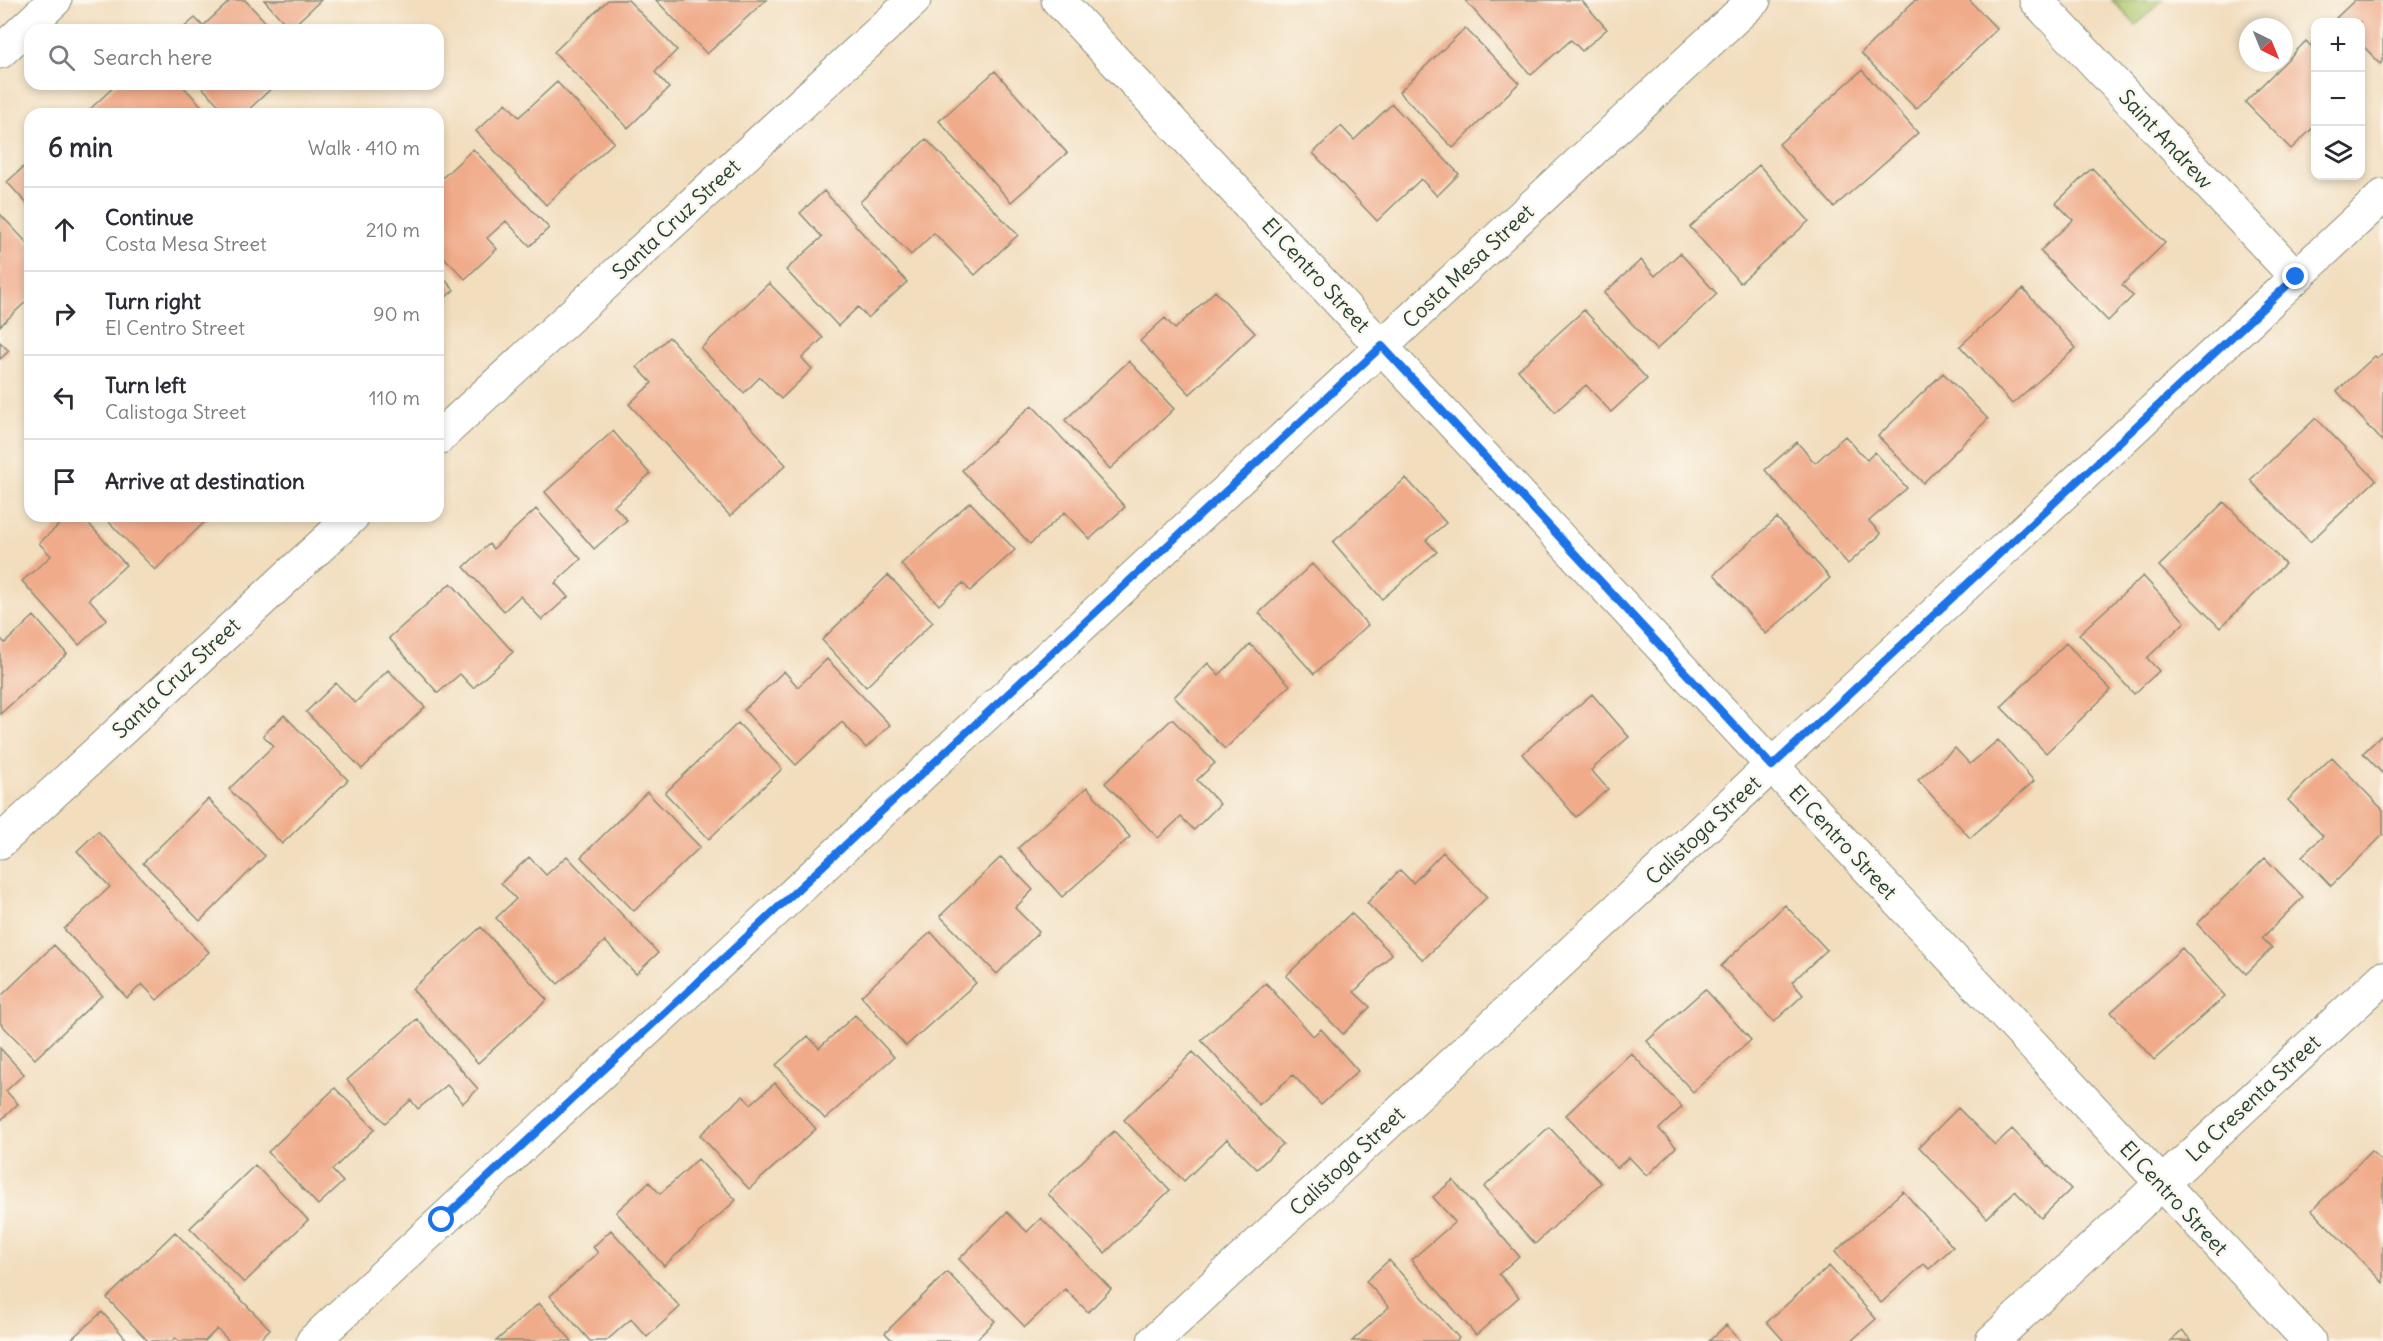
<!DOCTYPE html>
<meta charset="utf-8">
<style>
:root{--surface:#fff;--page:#f7f7f7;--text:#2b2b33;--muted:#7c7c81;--line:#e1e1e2}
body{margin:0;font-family:Delius,sans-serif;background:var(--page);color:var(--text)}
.controls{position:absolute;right:18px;top:18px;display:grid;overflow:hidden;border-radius:12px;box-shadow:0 3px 9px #0003}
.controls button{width:54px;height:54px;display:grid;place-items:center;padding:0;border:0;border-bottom:2px solid var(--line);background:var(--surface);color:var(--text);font:30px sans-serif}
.compass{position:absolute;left:2239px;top:18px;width:54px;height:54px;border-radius:50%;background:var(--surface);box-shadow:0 3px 9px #0003;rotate:137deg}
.stop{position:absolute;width:18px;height:18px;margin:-14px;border:4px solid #1a73e8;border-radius:50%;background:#fff}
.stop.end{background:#1a73e8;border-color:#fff;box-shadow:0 2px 6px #0008}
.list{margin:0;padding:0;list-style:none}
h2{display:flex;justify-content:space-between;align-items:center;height:78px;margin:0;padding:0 24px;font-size:26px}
h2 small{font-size:20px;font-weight:400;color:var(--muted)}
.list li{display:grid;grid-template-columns:39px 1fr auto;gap:18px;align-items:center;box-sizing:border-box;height:84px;padding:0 24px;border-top:2px solid var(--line)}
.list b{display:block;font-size:22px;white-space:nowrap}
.list p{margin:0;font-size:20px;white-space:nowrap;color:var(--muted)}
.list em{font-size:20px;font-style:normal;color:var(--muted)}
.icon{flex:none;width:33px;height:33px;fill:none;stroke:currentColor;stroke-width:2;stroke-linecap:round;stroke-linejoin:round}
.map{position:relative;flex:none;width:2383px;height:1341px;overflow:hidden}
.search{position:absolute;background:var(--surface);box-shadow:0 3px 9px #0003;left:24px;top:24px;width:420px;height:66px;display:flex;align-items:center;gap:15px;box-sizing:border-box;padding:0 21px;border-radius:18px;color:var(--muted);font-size:22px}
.panel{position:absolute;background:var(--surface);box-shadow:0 3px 9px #0003;left:24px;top:108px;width:420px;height:414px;border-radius:18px}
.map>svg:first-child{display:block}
.green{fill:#b0c96f;stroke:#688352;stroke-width:1.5}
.building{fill:#f0ab8a}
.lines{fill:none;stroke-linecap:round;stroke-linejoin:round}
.minor-casing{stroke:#888d78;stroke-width:35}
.minor{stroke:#fff;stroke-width:33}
.route{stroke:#1a73e8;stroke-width:8}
.labels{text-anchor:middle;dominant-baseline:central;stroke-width:5;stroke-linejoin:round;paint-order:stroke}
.street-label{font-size:21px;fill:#1f3d34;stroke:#fbf7ec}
</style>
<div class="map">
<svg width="2383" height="1341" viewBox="0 0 2383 1341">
<rect width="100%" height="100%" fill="#fbf7ec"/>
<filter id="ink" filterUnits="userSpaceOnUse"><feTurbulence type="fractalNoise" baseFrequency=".0167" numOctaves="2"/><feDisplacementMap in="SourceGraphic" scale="12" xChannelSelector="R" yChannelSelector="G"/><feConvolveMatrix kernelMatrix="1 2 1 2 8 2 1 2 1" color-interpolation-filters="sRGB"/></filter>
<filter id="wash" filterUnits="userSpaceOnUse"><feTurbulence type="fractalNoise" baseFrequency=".008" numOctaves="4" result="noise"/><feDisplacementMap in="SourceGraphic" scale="24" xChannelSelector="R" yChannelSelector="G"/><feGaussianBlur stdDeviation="1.35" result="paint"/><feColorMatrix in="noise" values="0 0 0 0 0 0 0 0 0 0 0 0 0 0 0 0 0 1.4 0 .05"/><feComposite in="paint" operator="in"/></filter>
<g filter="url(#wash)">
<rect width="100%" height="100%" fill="#f2ddbd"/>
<!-- green -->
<path class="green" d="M2112 0H2162L2136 25Z"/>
<g id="blocks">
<!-- building -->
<path class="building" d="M231 0H245L273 30H181L195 18 203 26Z
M264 0H321L290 29Z
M608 0H628L677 50 655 72 669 88 628 128 554 52Z
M656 0H766L707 54Z
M1465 0H1581L1607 29 1582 51 1571 40 1531 75Z
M1915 0H1969L1997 29 1916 109 1861 53Z
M2355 0H2383V61L2381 64 2360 43V22H2341L2336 18Z
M1465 28 1519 83 1453 148 1399 92Z
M2306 41 2316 51V125L2291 149 2245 102Z
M1862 70 1918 133 1834 207 1779 144Z
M995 71 1067 153 1011 202 939 121Z
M557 82 614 142 546 205 476 131 506 103 519 117Z
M117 84H181L209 114H91L88 111Z
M199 84H276L244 114H227Z
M1392 104 1459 174 1437 196 1421 179 1377 221 1313 153 1341 126 1354 140Z
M926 139 1018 235 975 275 934 233 911 255 860 202Z
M473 149 549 228 530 246 506 221 487 238 497 249 465 279 438 251V182Z
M30 161V207L7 182Z
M1759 165 1809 221 1740 283 1690 227Z
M2092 168 2165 243 2122 285 2133 296 2108 321 2040 251 2073 220 2056 203Z
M824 191 907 282 868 318 858 307 838 326 786 270 822 237 800 213Z
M0 214 30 246V298L0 326Z
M1680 253 1717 294 1656 350 1604 293 1641 260 1655 276Z
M438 272 454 290 438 304Z
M769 283 823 338 802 358 812 369 781 399 760 377 744 393 701 348Z
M2023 289 2076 348 2012 404 1960 346Z
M1215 291 1255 333 1190 394 1140 341 1165 318 1175 329Z
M1584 310 1647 379 1611 412 1586 385 1555 412 1518 370Z
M669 337 786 465 730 516 629 404 652 383 637 367Z
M0 342 9 351 0 359Z
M2383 353V442L2337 391 2375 356 2377 358Z
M1129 361 1174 409 1110 469 1065 420Z
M1943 373 1988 419 1923 483 1878 436Z
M1032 405 1125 507 1090 539 1065 512 1030 544 962 470Z
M2316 418 2376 480 2310 542 2250 480Z
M613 431 650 474 614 506 627 520 594 549 545 492Z
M1845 436 1867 460 1875 452 1907 488 1869 521 1881 534 1848 564 1765 470 1797 442 1815 463Z
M1406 478 1446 523 1426 540 1437 552 1382 599 1333 542Z
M970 502 1015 550 970 591 963 583 939 605 901 564Z
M2224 502 2285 564 2220 628 2159 566Z
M536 509 581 559 555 583 568 597 542 620 520 596 504 611 464 567 489 544 493 549Z
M69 516H82L126 565 89 599 107 619 79 645 22 581 51 556 39 543Z
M108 516H211L155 570 105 518Z
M1777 518 1830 578 1766 634 1714 574Z
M1312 564 1368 625 1314 674 1259 613Z
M888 575 933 622 866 687 822 640Z
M2143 576 2185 622 2147 658 2159 671 2134 694 2079 634Z
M451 583 513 652 473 688 460 674 438 693 389 638Z
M34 616 67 654 0 714V638L5 643Z
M2066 643 2111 690 2046 753 2001 707Z
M1250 644 1290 685 1225 749 1174 697 1208 663 1219 675Z
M827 659 890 725 866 748 842 722 796 765 744 710 784 671 798 687Z
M388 670 425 707 362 769 306 712 336 683 355 703Z
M1592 694 1629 737 1591 770 1608 789 1576 817 1522 754Z
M284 715 348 780 282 844 229 789 273 746 263 735Z
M1172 719 1215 763 1197 780 1220 804 1194 830 1181 817 1158 838 1105 783Z
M738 723 782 769 709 839 665 793Z
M2383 734V774L2363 753Z
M1998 740 2034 781 1970 838 1918 780 1955 748 1970 764Z
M2332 757 2383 810V835L2331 886 2302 856 2323 836 2288 800Z
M1087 787 1130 837 1062 897 1018 848Z
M647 792 700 847 634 911 581 857Z
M208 799 265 856 200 921 143 863Z
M98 831 209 952 157 1000 142 984 127 998 64 929 110 887 77 851Z
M1443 852 1487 897 1423 960 1367 903 1400 870 1413 883Z
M567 856 658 953 636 974 605 941 558 984 496 918 516 899 501 883 529 857 546 875Z
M1001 857 1033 890 1015 908 1039 932 997 974 940 916Z
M2265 858 2303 897 2262 938 2272 948 2246 974 2197 924Z
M1785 905 1827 950 1792 982 1803 995 1774 1022 1721 966Z
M1351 913 1392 954 1354 992 1370 1007 1343 1034 1286 976Z
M481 927 547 1000 478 1063 412 989Z
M931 932 976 983 906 1046 861 996Z
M54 945 102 995 35 1059 0 1023V997Z
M2182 948 2225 996 2154 1060 2111 1012Z
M1266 983 1313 1036 1321 1029 1358 1071 1321 1105 1293 1075 1259 1105 1201 1040Z
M1705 989 1751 1040 1693 1092 1647 1041Z
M855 1015 894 1057 825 1119 776 1065 808 1036 819 1048Z
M417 1019 478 1089 463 1103 447 1085 418 1109 411 1100 385 1123 347 1080Z
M0 1048 24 1074 6 1091 18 1104 0 1121Z
M1193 1052 1283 1144 1257 1169 1227 1139 1184 1181 1124 1120Z
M1631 1053 1682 1107 1659 1129 1676 1147 1647 1176 1629 1157 1617 1168 1566 1115Z
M775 1083 816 1129 749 1189 700 1135 743 1096 751 1104Z
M335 1088 375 1129 332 1170 343 1182 318 1205 268 1152Z
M1958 1108 1995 1145 2012 1129 2071 1189 2041 1218 2015 1191 1987 1218 1919 1147Z
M1549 1127 1601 1183 1535 1244 1484 1187Z
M1114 1131 1170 1190 1105 1253 1048 1194Z
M2371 1151 2383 1162V1283L2312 1210Z
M698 1159 736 1200 664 1266 616 1212 649 1182 660 1194Z
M255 1165 308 1220 244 1283 190 1228Z
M1453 1180 1519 1256 1499 1274 1519 1297 1476 1335 1411 1260 1455 1222 1433 1197Z
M1903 1191 1953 1247 1929 1269 1924 1264 1881 1303 1835 1252Z
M1007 1212 1027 1232 1041 1218 1111 1289 1088 1312 1065 1289 1025 1327 959 1259Z
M611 1230 680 1307 647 1337 631 1319 606 1341H590L550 1296 598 1253 593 1247Z
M175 1232 270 1329 258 1341H229L217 1329 205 1341H179L175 1338 172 1341H148L107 1298Z
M1389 1260 1459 1338 1456 1341H1352L1389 1307 1366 1281Z
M1829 1266 1876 1319 1851 1341H1784L1767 1322Z
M947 1272 995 1321 975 1341H893L885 1333Z
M539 1303 572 1341H496Z
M102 1312 128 1341H69Z
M1726 1325 1741 1341H1709Z
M2182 1331 2192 1341H2171Z"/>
</g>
</g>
<g filter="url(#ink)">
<use href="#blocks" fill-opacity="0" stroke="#888d78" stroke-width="1.5"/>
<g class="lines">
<defs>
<path id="minor" d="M1058 0 2309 1341
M2036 0 2296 277
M0 52 55 0
M438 438 914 0
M0 842 353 516
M313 1341 1754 0
M1154 1341 2383 196
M1992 1341 2383 978"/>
</defs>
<!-- minor casing -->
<use href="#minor" class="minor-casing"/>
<!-- minor -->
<use href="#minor" class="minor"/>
</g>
</g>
<g class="lines" filter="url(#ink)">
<!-- route -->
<path class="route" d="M442 1220 1382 346 1772 766 2296 277"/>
</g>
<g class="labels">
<!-- street labels -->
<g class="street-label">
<text transform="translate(2166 139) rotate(47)">Saint Andrew</text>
<text transform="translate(676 219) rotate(-43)">Santa Cruz Street</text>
<text transform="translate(1468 266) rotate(-43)">Costa Mesa Street</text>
<text transform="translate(1316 275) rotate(47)">El Centro Street</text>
<text transform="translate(176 678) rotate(-43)">Santa Cruz Street</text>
<text transform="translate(1703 830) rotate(-43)">Calistoga Street</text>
<text transform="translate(1843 842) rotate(47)">El Centro Street</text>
<text transform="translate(2253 1098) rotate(-43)">La Cresenta Street</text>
<text transform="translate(1347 1161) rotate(-43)">Calistoga Street</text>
<text transform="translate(2174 1198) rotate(47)">El Centro Street</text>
</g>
</g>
</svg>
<div class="controls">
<button>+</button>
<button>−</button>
<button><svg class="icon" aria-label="layers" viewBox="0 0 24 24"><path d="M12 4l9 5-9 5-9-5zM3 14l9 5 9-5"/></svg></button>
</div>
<svg class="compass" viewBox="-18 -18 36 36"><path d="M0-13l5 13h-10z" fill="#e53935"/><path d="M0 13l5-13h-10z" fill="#7c7c81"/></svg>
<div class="stop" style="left:442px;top:1220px"></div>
<div class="stop end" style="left:2296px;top:277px"></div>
<div class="search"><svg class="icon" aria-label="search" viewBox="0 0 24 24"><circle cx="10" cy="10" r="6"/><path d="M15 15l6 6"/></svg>Search here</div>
<section class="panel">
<h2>6 min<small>Walk · 410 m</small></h2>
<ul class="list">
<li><svg class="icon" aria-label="ahead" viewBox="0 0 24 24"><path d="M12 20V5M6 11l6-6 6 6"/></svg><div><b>Continue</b><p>Costa Mesa Street</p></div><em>210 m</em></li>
<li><svg class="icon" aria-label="right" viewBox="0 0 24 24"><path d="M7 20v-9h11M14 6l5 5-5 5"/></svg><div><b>Turn right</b><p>El Centro Street</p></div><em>90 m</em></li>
<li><svg class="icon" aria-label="left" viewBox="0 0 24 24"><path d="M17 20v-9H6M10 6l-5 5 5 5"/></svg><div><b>Turn left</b><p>Calistoga Street</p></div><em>110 m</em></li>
<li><svg class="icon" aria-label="arrive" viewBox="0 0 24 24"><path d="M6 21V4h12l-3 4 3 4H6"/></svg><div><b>Arrive at destination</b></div></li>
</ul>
</section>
</div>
